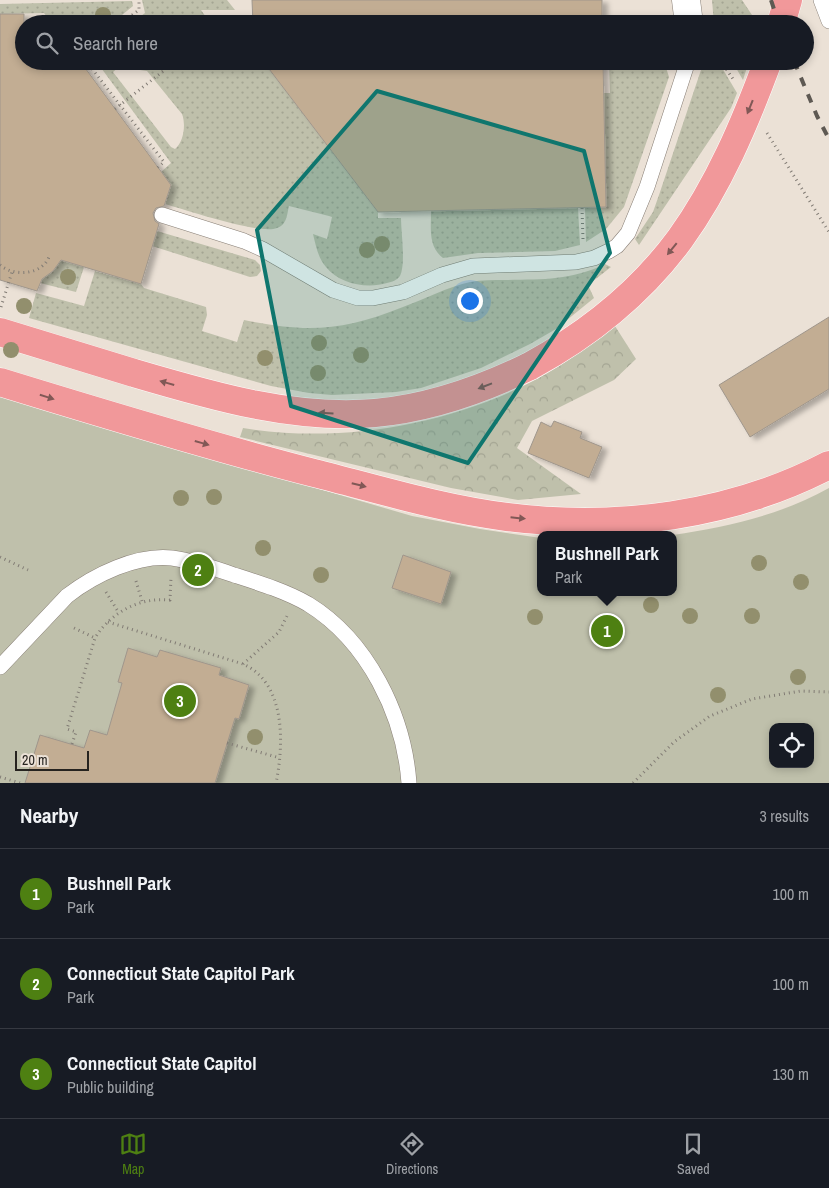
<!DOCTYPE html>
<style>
:root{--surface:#171b24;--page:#20242c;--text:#f1f3f6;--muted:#9ea1a6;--line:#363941;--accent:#4e8012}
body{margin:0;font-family:"Archivo Narrow",sans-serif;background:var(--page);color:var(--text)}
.controls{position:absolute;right:15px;bottom:15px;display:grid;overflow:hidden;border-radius:10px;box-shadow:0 2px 8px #0003}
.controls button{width:45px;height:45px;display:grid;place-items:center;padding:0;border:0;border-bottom:1px solid var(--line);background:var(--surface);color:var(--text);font:25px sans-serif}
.scale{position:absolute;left:15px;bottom:12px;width:74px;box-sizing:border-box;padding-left:5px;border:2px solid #26231f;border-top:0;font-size:14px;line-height:18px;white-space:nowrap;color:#26231f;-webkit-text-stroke:4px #ebe1d6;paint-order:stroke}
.you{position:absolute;left:469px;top:300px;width:18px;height:18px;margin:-12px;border:4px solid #fff;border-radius:50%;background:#1a73e8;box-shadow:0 0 0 8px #1a73e833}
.badge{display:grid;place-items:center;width:32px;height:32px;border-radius:50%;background:var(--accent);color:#fff;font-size:16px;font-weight:700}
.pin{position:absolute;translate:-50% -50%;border:2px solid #fff;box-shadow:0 1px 5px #0006}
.popup{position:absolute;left:537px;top:531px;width:140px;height:65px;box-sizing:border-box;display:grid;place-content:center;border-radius:10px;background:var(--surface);filter:drop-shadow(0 1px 4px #0005);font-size:16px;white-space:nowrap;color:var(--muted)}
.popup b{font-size:19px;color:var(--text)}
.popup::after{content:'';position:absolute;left:50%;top:100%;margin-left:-10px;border:10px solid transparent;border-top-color:var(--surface)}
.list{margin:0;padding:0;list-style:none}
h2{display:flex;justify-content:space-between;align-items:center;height:65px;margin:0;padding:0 20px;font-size:21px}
h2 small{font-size:16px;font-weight:400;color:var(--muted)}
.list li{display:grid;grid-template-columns:32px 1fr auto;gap:15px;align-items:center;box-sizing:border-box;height:90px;padding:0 20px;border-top:1px solid var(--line)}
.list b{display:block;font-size:19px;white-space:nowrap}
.list p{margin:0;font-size:16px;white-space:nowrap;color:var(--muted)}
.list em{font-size:16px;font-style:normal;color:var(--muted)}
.icon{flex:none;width:28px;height:28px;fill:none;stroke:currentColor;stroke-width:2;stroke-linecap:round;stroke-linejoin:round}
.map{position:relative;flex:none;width:829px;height:783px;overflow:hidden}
.search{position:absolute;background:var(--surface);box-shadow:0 2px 8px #0003;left:15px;right:15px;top:15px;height:55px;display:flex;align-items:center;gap:12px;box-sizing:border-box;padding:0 18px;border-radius:28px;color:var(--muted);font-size:19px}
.sheet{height:335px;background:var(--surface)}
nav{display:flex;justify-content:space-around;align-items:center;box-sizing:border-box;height:70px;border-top:1px solid var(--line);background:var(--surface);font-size:14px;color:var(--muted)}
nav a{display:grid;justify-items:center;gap:2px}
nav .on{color:var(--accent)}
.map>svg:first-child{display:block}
.grass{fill:url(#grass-dots)}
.forest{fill:url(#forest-crowns)}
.park{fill:#bfc0ab;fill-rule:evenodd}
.building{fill:#c2ad93;stroke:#9f968c;filter:url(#shadow)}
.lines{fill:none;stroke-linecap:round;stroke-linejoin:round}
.lane-casing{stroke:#887f76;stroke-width:16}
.street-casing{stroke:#887f76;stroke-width:29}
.highway-casing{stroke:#fff;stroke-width:29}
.path{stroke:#817b74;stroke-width:3;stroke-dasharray:1 4;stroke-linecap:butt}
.lane{stroke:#fff;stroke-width:15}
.street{stroke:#fff;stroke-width:28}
.highway{stroke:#f1989a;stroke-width:28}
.rail{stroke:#5e5953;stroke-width:4;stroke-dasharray:9 9;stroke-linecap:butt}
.highway-bridge-casing{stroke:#fff;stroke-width:29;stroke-linecap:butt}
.path-bridge{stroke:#817b74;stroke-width:3;stroke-dasharray:1 4;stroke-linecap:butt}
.highway-bridge{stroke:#f1989a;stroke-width:28}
.tree{fill:#928f6d}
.oneway{fill:#815856}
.marked{fill:#0f766e;fill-opacity:0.2;stroke:#0f766e;stroke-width:4;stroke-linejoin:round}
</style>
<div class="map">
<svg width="829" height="783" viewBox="0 0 829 783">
<defs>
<pattern id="grass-dots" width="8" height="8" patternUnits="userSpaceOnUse" patternTransform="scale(1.25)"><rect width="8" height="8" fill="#bfc0ab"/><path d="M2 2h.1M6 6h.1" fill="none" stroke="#a4a593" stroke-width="1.8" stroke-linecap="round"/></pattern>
<pattern id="forest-crowns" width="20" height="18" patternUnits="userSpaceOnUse" patternTransform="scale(1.25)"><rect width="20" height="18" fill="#bfc0ab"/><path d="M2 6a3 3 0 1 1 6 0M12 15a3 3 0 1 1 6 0" fill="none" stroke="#a4a593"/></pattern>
<filter id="shadow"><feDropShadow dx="5.5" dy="3" stdDeviation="2.5" flood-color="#0004"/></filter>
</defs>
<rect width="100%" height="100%" fill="#ebe1d6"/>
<!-- grass -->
<path class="grass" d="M142 0H227L235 10H201L211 24H130L145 13Z
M712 0H742L758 24H714Z
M132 1 133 6 111 24H52L44 13 0 14V4Z
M96 61H114L119 67 113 72 171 147 175 149C184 142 186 124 182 114L147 71 126 68 127 61H263L378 212V218H401C401 232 406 264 400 276 397 280 392 282 387 283 367 289 339 284 326 267 318 258 316 246 313 234L327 239 332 217 329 216 289 206C287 214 287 225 277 228 260 235 186 210 165 204L171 185 161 172 171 163Z
M609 61H664L669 77 624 207 606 229 586 242 585 208 606 207 603 93H610Z
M704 61H718L737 93 731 108 639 245 635 239 653 212 659 195Z
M732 61H749L743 80Z
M578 208 580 245 555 251 478 253 443 258C428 247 431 228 431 211Z
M157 231 255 260 260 265 261 271 257 276 250 277 152 246Z
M60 260 84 267 76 292 40 283 42 279 53 271Z
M605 264 611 267 588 285 594 298 556 329 530 344 481 368 421 388 396 392 332 395 309 393 271 386 29 318 36 293 84 306 95 271 141 284 144 288 206 307 207 315 202 331 237 342 244 320C307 333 343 331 403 307 425 299 447 287 470 282 482 280 493 280 505 280 542 279 570 281 605 264Z"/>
<!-- forest -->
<path class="forest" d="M615 326 636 359 614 380 532 421 517 448 581 494 518 500 451 488 240 437 243 428C341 444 451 425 539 378 566 363 590 345 615 326Z"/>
<!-- park -->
<path class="park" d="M0 396 412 516 480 529 541 538V592H673V535C727 527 781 515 829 488V783H0ZM773 727H810V764H773Z"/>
<!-- building -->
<path class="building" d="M252 0H602V24H253Z
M0 14H24V61H80L171 185 164 206 156 208 153 213 155 221 159 224 141 284 61 260 53 271 42 279 37 291 0 280Z
M263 61H603L606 207 378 212Z
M829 317V389L750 437 719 385Z
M554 421 582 432 580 438 602 447 589 478 528 453 541 422 551 427Z
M403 555 451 572 441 604 392 588Z
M128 648 157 657 160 650 221 668 219 675 249 685 239 719 235 718 215 783H25L40 735 84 748 90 730 107 735 122 683 118 682Z"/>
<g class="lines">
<defs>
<path id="lane" d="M821 0 829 21
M162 215 244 241 262 249 333 290 358 298H373L403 292 442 275 473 266 576 262 594 258 609 251 617 246 628 233 647 187 688 61
M0 667 67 596C94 575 137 554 172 558 193 561 214 568 234 575 259 583 285 591 308 604 368 641 404 715 409 783"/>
<path id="street" d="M686 0 689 24"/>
<path id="highway" d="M781 24 788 0
M0 332C45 346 89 359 134 373 212 396 293 420 375 413 429 408 481 390 530 366
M0 382C104 414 209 446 314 473 378 489 442 509 507 517 616 531 731 516 829 465"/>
</defs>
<!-- lane casing -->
<use href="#lane" class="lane-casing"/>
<!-- street casing -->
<use href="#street" class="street-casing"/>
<!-- highway casing -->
<use href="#highway" class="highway-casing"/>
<!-- path -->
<path class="path" d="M120 24 139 10V0
M86 61 164 162 157 168
M721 61 733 79
M767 133 829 232
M582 208 583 240
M0 265C14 277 42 275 49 257
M1 307 12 272
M0 557 28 570
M136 581 142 601
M106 592 119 613
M108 622 243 664C286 683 284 744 276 783
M74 628 95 638
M243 664 279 632 288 614
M227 743 280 758
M72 744 76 732 67 729 95 638C111 612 140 597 170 600L171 577
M0 777 20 783
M633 783 674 742 710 716 752 699 801 691 829 692"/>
<!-- lane -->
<use href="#lane" class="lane"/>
<!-- street -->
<use href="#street" class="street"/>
<!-- highway -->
<use href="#highway" class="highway"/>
<!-- rail -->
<path class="rail" d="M771 0 779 24
M794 61 817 116 829 139"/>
<defs>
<path id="highway-bridge" d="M530 366C587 335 641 292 680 239 719 185 745 123 768 61"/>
</defs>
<!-- highway-bridge casing -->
<use href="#highway-bridge" class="highway-bridge-casing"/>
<!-- path-bridge -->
<path class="path-bridge" d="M115 109 176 61"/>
<!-- highway-bridge -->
<use href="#highway-bridge" class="highway-bridge"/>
</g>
<!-- trees -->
<g class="tree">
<circle cx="103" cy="15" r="8"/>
<circle cx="382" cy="244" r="8"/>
<circle cx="367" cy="250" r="8"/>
<circle cx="68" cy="277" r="8"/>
<circle cx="24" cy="306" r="8"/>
<circle cx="319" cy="343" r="8"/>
<circle cx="11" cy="350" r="8"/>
<circle cx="361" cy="355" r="8"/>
<circle cx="265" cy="358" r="8"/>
<circle cx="318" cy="373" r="8"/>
<circle cx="214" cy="497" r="8"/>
<circle cx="181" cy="498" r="8"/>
<circle cx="263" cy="548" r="8"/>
<circle cx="759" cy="563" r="8"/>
<circle cx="321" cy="575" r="8"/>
<circle cx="801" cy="582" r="8"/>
<circle cx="651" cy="605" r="8"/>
<circle cx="690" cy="616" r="8"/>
<circle cx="752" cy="616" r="8"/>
<circle cx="535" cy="617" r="8"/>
<circle cx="798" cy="677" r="8"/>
<circle cx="718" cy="695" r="8"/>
<circle cx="255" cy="737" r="8"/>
</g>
<!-- one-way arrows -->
<defs><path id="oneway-solid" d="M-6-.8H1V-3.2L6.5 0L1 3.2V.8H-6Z" transform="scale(1.25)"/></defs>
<g class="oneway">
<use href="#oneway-solid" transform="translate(750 107) rotate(112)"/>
<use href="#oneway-solid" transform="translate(672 249) rotate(129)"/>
<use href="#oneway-solid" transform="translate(167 383) rotate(-164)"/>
<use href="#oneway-solid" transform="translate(485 386) rotate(159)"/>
<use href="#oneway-solid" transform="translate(47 397) rotate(17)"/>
<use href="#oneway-solid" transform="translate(326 413) rotate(-177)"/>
<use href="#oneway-solid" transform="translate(202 443) rotate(16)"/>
<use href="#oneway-solid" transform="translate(359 485) rotate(14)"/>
<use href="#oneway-solid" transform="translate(518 518) rotate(6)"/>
</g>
<!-- marked area -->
<path class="marked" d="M377 91 584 151 610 253 468 463 291 406 257 230Z"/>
</svg>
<div class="controls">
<button><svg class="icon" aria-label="locate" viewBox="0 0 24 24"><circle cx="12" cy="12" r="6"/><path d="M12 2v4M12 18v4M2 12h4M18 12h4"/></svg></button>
</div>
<div class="scale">20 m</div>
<div class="you"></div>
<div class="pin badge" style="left:607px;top:631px">1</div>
<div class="popup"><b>Bushnell Park</b>Park</div>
<div class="pin badge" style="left:198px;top:570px">2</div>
<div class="pin badge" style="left:180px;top:701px">3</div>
<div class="search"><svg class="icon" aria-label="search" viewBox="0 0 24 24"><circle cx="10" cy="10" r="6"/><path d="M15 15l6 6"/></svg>Search here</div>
</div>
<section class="sheet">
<h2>Nearby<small>3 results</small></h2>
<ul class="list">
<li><span class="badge">1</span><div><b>Bushnell Park</b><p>Park</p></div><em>100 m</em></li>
<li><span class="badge">2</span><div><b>Connecticut State Capitol Park</b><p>Park</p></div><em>100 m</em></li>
<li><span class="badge">3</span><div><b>Connecticut State Capitol</b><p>Public building</p></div><em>130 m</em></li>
</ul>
</section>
<nav>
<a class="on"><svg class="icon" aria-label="map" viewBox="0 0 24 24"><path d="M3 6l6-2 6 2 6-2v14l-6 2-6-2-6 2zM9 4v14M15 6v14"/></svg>Map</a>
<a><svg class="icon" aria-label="directions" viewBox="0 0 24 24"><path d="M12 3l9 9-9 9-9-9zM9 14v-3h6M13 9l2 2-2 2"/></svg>Directions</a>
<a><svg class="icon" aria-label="saved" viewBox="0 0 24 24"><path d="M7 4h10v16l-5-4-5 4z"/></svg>Saved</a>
</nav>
